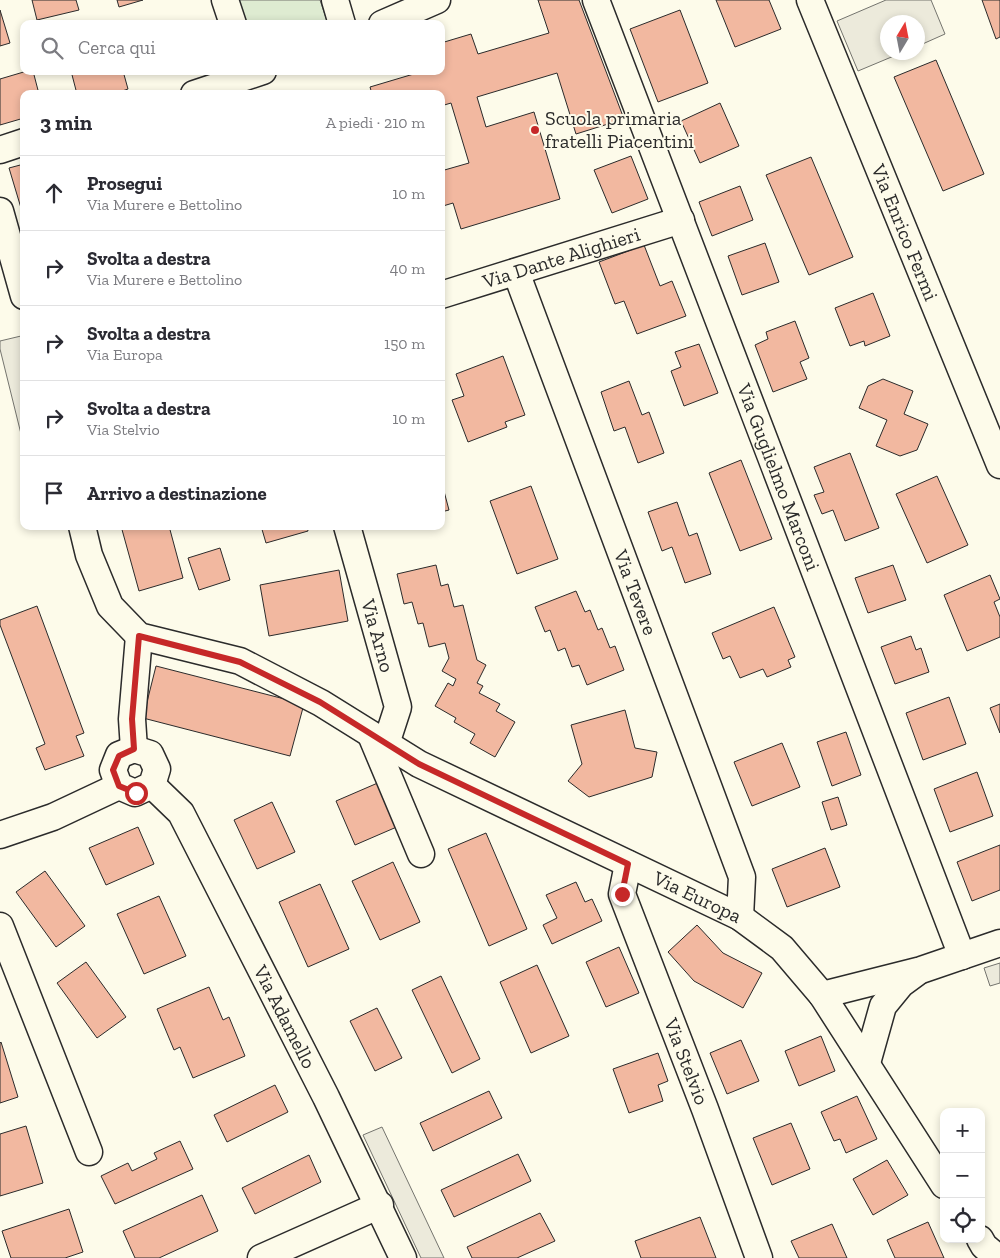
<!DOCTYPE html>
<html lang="it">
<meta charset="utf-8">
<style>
:root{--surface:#fff;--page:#f2f2f3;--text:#2b2b33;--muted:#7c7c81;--line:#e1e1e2}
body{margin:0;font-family:"Zilla Slab",serif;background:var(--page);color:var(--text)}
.controls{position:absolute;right:15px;bottom:15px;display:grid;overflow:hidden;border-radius:10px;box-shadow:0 2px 8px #0003}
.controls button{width:45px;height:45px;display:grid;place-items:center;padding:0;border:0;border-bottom:1px solid var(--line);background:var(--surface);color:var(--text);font:25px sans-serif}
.compass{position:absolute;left:880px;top:15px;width:45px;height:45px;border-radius:50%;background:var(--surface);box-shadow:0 2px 8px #0003;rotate:10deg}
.stop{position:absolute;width:15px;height:15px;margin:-11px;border:4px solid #c62828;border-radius:50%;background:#fff}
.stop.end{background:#c62828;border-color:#fff;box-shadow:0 1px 5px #0008}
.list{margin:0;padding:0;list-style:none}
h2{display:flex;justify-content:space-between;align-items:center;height:65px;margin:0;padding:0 20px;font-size:21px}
h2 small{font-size:16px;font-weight:400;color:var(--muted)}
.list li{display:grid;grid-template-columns:32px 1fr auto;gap:15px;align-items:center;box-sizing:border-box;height:75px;padding:0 20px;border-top:1px solid var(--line)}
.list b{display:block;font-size:19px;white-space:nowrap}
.list p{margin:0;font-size:16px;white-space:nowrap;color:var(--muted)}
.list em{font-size:16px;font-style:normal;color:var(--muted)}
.icon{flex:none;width:28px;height:28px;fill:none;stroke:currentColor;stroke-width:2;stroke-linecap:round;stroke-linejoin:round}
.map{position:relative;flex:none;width:1000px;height:1258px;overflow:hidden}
.search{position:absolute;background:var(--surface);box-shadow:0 2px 8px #0003;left:20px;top:20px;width:425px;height:55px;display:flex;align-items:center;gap:12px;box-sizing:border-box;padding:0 18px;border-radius:10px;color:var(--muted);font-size:19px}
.panel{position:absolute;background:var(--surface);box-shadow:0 2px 8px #0003;left:20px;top:90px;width:425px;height:440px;border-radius:10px}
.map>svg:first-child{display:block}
.green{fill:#deebd1;stroke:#74746e}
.parking{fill:#eceadb;stroke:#74746e}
.building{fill:#f2b8a0;stroke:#2b2b2b}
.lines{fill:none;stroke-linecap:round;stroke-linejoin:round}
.minor-casing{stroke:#2b2b2b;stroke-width:29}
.minor{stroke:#fdfbea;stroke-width:26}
.route{stroke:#c62828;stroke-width:6}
.poi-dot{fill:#c62828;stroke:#fdfbea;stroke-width:2}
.labels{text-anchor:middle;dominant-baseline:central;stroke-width:4;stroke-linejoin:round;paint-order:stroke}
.poi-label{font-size:20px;fill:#2b2b2b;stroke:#fdfbea;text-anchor:start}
.street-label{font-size:20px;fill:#2b2b2b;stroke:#fdfbea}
</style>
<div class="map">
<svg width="1000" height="1258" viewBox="0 0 1000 1258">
<rect width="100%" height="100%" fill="#fdfbea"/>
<!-- green -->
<path class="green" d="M235 0H320L328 24H242Z"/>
<!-- parking -->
<path class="parking" d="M886 0H931L945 34 918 46V22H888V52L901 53 858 71 837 21Z
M21 336 24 348V446L0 349V341Z
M1000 963V983L990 986 984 968Z
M382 1127 444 1258H421L363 1135Z"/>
<!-- building -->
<path class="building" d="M32 0H76L79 10 37 20Z
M117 0H143L119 7Z
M538 0H579L624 119 576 134 557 73 477 97 486 127 534 112 560 199 461 229 453 203 443 206 441 202V171L469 163 451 103 441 106V94H372L370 87 417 73 416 71H441V43L471 34 478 54 549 33Z
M716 0H769L781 29 735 47Z
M982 0H1000V37L996 39Z
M0 10 10 43 0 46Z
M680 10 708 83 658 102 630 29Z
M936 60 984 174 943 191 894 77Z
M27 71H33L39 94H24V118L0 125V79Z
M71 71H123L128 89 114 94H77Z
M720 103 739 146 700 163 681 121Z
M631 156 648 199 612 213 594 170Z
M811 157 853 257 809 275 766 175Z
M24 164V218L9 168Z
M740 186 753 220 712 236 699 202Z
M765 243 779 282 742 295 728 256Z
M644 245 660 286 672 281 686 316 637 334 624 301 615 304 599 262Z
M873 293 890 336 865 346 864 341 850 346 835 308Z
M795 321 809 358 800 362 807 379 773 392 755 345 768 339 766 332Z
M699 344 718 393 684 406 671 371 681 367 675 352Z
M503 356 525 415 505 422 507 427 468 442 452 400 464 396 456 374Z
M883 379 913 391 904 414 928 424 917 450 900 456 876 446 887 420 859 408 868 386Z
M629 381 642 415 649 412 664 453 638 463 625 427 614 431 601 392Z
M850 453 879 528 845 541 833 510 822 514 814 495 824 492 814 467Z
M741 460 772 539 740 551 709 473Z
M937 476 968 545 927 563 896 494Z
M441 480 449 510 441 512Z
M531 486 558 559 517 574 490 501Z
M677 502 689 536 697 533 711 574 685 583 672 547 662 551 648 512Z
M121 526H169L183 578 139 591Z
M261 526H307L308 531 266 543Z
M220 548 230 580 199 590 188 558Z
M436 565 441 586 448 584 454 607 463 605 477 660 486 665 477 683 483 686 479 693 500 704 496 711 515 722 495 757 470 743 475 734 454 722 456 718 435 706 448 683 453 686 456 679 442 671 449 658 445 643 429 647 423 623 418 624 412 602 404 604 397 574Z
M893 565 906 600 868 613 855 578Z
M339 570 348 621 269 636 260 585Z
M990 575 1000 599 994 602 1000 617V637L967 651 944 595Z
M576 591 585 612 590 610 598 630 602 628 610 648 615 646 624 670 587 685 579 665 572 667 565 648 558 651 550 630 545 632 535 607Z
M37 606 84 733 76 736 84 756 45 770 36 748 45 744 0 625V620Z
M774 607 795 657 788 660 791 667 767 677 763 669 740 678 730 656 723 659 712 633Z
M911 636 916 650 921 648 929 672 895 684 881 647Z
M156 666 304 704 290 756 143 718Z
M949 697 966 744 923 760 906 713Z
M1000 704V733L990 708Z
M625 710 635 748 657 752 652 777 589 797 568 781 582 764 571 725Z
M846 732 861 775 832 786 817 742Z
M782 743 800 787 752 806 734 762Z
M977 772 993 816 950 832 934 789Z
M380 782 399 826 355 845 336 801Z
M838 797 847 825 831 830 822 802Z
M272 802 295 852 257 869 234 820Z
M138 827 154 864 106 885 89 848Z
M486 833 527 929 489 946 448 849Z
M1000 845V890L972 901 957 862Z
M825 848 840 887 787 907 772 869Z
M393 862 420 922 380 940 352 881Z
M45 871 85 926 56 947 16 892Z
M576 882 585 902 592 899 602 921 552 944 543 925 557 918 546 895Z
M320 884 349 949 308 967 279 902Z
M159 896 186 956 144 974 117 914Z
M697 925 723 953 762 973 743 1008 694 981 668 952Z
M619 947 639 993 606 1007 586 962Z
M86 962 126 1017 97 1038 57 983Z
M537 965 569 1036 531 1053 500 982Z
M441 976 480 1059 452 1073 412 990Z
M209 987 223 1020 229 1017 245 1056 193 1078 180 1047 174 1050 157 1009Z
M377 1008 402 1058 375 1071 350 1021Z
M821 1036 835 1071 799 1086 785 1051Z
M741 1040 759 1081 727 1094 710 1053Z
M1 1042 18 1097 0 1103V1043Z
M658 1053 668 1081 658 1085 663 1101 629 1113 613 1069Z
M275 1085 288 1112 227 1142 214 1115Z
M489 1091 502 1118 433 1151 420 1123Z
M857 1096 877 1139 846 1153 840 1139 834 1141 821 1112Z
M791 1123 810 1169 772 1185 753 1138Z
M26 1126 43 1183 0 1196V1134Z
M180 1141 193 1169 115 1204 101 1176 128 1163 132 1171 157 1159 154 1153Z
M518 1154 531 1181 454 1217 441 1190Z
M309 1155 321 1182 255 1214 242 1188Z
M887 1160 908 1195 873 1215 853 1179Z
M202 1195 218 1231 159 1258H135L123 1231Z
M69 1209 83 1252 65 1258H11L2 1231Z
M540 1213 555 1241 517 1258H472L467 1247Z
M700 1217 716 1258H641L635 1241Z
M928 1222 944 1258H895L887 1240Z
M832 1224 847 1258H799L791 1241Z"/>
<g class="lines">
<defs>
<g id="minor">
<path d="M225 0 233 24"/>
<path d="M335 0 342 24"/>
<path id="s1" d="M596 0 962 956"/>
<path id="s2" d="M810 0 1000 465"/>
<path d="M382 24 437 0"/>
<path d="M194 94 263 71"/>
<path d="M0 150 24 142"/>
<path d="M0 211 24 296"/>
<path id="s3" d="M516 272 742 877 740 917"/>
<path id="s4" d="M441 295 681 220"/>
<path id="s5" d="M82 526 89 555 110 606 139 636 240 661 321 703 419 764 740 917 782 948 822 995 944 1185"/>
<path id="s6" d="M347 526 398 707 386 744"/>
<path d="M371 735 421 854"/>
<path d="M134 749 150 754 157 769 152 785 135 793 119 786 113 770 119 755Z"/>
<path d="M134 749 132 719 139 636"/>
<path id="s7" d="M152 785 181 813 326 1097 403 1258"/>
<path d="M0 835 53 817 119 786"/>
<path id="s8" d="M628 864 622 894 705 1109 759 1258"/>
<path d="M0 926 89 1152"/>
<path d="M822 995 921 970 1000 943"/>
<path d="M867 1063 883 1006 901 984 916 973"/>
<path d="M980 1239 984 1246 998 1258"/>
<path d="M261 1258 380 1205"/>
</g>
</defs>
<!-- minor casing -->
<use href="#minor" class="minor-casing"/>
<!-- minor -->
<use href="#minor" class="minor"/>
</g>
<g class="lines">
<!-- route -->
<path class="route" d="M136 793 119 786 113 770 119 756 134 749 132 719 139 636 240 662 320 702 419 764 628 864 622 894"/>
</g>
<!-- markers -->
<circle class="poi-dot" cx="535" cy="130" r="5"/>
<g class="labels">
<!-- poi labels -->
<g class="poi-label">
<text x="545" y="118">Scuola primaria<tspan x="545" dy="23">fratelli Piacentini</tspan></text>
</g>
<!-- street labels -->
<g class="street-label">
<text stroke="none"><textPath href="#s2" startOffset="251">Via Enrico Fermi</textPath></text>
<text stroke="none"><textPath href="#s4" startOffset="126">Via Dante Alighieri</textPath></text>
<text stroke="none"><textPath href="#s1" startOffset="511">Via Guglielmo Marconi</textPath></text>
<text stroke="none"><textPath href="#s3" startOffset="342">Via Tevere</textPath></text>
<text stroke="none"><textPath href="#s6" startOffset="114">Via Arno</textPath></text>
<text stroke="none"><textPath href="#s5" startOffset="746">Via Europa</textPath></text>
<text stroke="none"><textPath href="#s7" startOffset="269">Via Adamello</textPath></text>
<text stroke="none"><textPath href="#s8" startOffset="210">Via Stelvio</textPath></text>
</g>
</g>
</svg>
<div class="controls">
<button>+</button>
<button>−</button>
<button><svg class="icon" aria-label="locate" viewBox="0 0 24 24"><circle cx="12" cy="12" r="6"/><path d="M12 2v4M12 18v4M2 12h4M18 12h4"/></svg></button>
</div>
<svg class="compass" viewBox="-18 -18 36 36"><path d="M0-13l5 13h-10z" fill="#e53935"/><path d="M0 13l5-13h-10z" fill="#7c7c81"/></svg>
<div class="stop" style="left:136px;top:793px"></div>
<div class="stop end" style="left:622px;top:894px"></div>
<div class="search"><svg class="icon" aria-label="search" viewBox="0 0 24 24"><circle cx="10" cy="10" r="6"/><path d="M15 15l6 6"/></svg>Cerca qui</div>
<section class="panel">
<h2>3 min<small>A piedi · 210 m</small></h2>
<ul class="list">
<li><svg class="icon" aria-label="ahead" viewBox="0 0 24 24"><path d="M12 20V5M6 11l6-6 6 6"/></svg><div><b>Prosegui</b><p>Via Murere e Bettolino</p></div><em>10 m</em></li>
<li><svg class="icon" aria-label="right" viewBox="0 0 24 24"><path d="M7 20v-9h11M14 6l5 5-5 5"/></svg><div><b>Svolta a destra</b><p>Via Murere e Bettolino</p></div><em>40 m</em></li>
<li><svg class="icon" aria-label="right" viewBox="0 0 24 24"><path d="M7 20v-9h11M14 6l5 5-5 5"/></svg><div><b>Svolta a destra</b><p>Via Europa</p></div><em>150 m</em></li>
<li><svg class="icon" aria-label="right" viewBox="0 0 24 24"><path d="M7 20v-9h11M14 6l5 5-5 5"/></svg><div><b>Svolta a destra</b><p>Via Stelvio</p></div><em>10 m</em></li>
<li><svg class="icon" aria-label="arrive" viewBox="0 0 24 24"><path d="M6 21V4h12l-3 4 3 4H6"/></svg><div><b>Arrivo a destinazione</b></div></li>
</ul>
</section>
</div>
